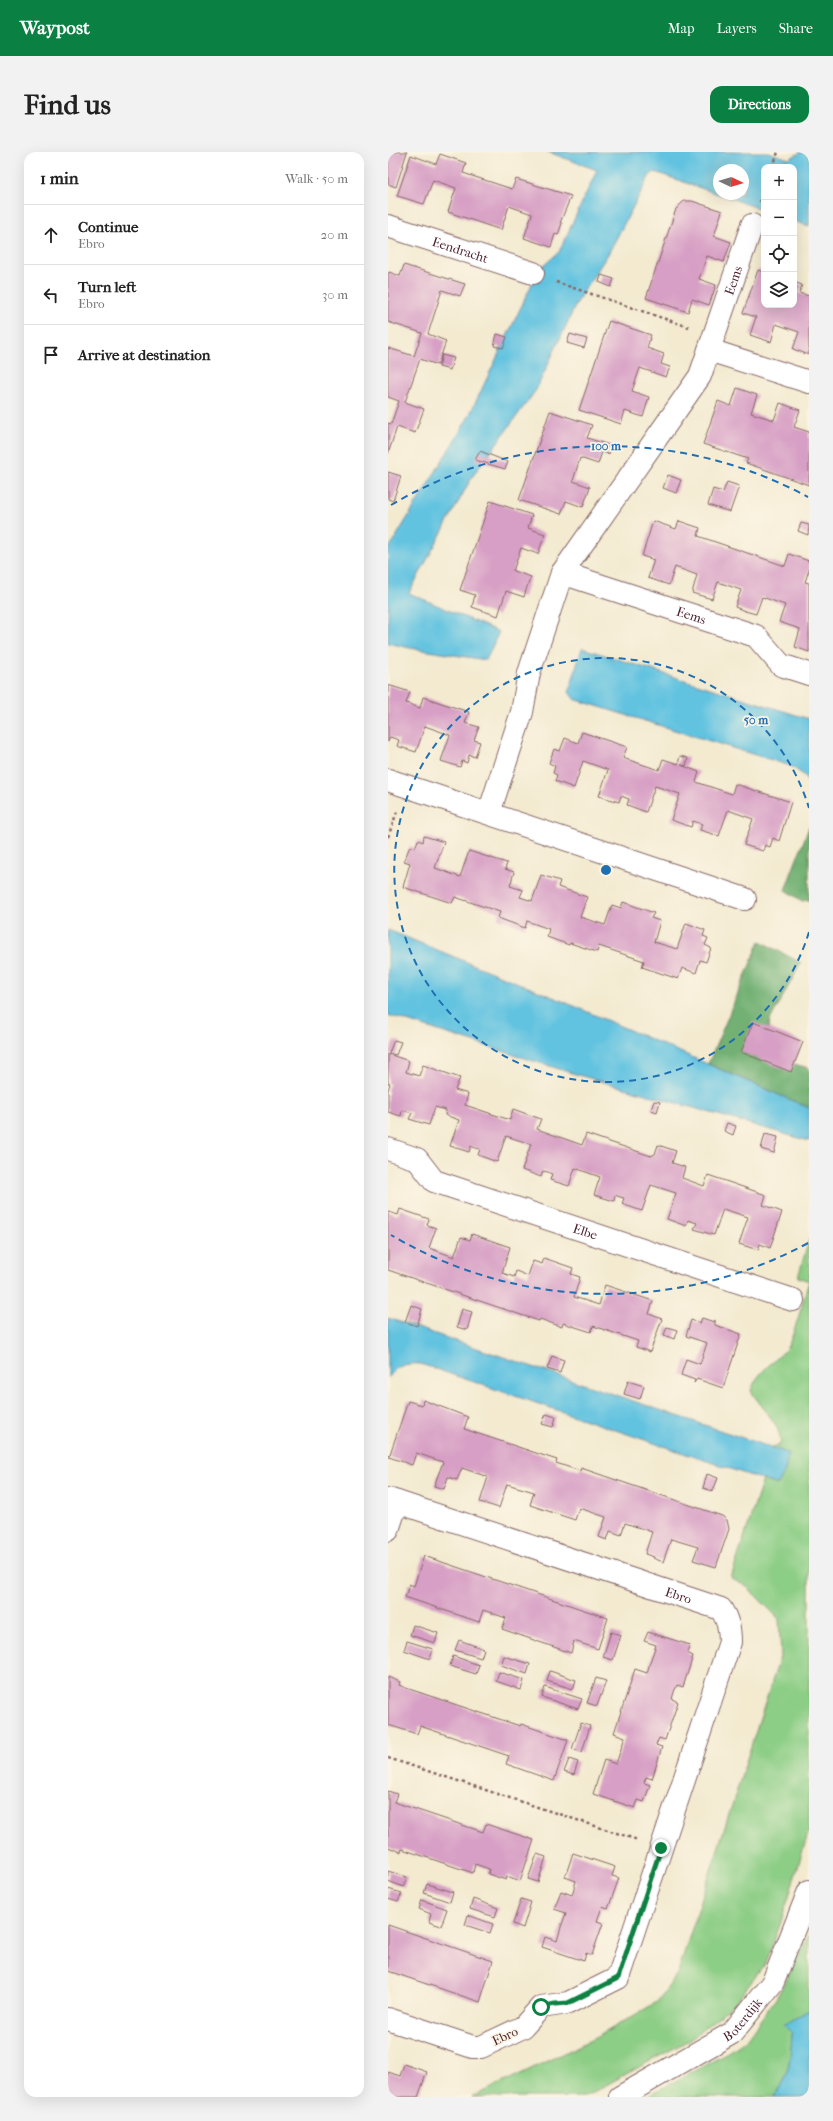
<!DOCTYPE html>
<meta charset="utf-8">
<style>
:root{--surface:#fff;--page:#f2f2f2;--text:#222;--muted:#767676;--line:#e0e0e0;--accent:#0b8043}
body{margin:0;font-family:"IM FELL French Canon",serif;background:var(--page);color:var(--text)}
.controls{position:absolute;right:12px;top:12px;display:grid;overflow:hidden;border-radius:8px;box-shadow:0 4px 16px #0002}
.controls button{width:36px;height:36px;display:grid;place-items:center;padding:0;border:0;border-bottom:1px solid var(--line);background:var(--surface);color:var(--text);font:20px sans-serif}
.compass{position:absolute;left:325px;top:12px;width:36px;height:36px;border-radius:50%;background:var(--surface);box-shadow:0 4px 16px #0002;rotate:94deg}
.stop{position:absolute;width:12px;height:12px;margin:-9px;border:3px solid #0b8043;border-radius:50%;background:#fff}
.stop.end{background:#0b8043;border-color:#fff;box-shadow:0 1px 4px #0008}
.list{margin:0;padding:0;list-style:none}
h2{display:flex;justify-content:space-between;align-items:center;height:52px;margin:0;padding:0 16px;font-size:17px}
h2 small{font-size:13px;font-weight:400;color:var(--muted)}
.list li{display:grid;grid-template-columns:26px 1fr auto;gap:12px;align-items:center;box-sizing:border-box;height:60px;padding:0 16px;border-top:1px solid var(--line)}
.list b{display:block;font-size:15px;white-space:nowrap}
.list p{margin:0;font-size:13px;white-space:nowrap;color:var(--muted)}
.list em{font-size:13px;font-style:normal;color:var(--muted)}
.icon{flex:none;width:22px;height:22px;fill:none;stroke:currentColor;stroke-width:2;stroke-linecap:round;stroke-linejoin:round}
.map{position:relative;flex:none;width:421px;height:1945px;overflow:hidden;border-radius:12px}
header{display:flex;align-items:center;gap:24px;box-sizing:border-box;height:56px;padding:0 20px;background:var(--accent);color:#fff}
header strong{font-size:19px}
nav{display:flex;gap:22px;margin-inline-start:auto;font-size:14px}
.intro{display:flex;align-items:center;justify-content:space-between;box-sizing:border-box;height:96px;padding:0 24px}
h1{margin:0;font-size:28px}
.button{padding:10px 18px;border-radius:12px;background:var(--accent);color:#fff;font-size:14px;font-weight:700}
main{display:flex;gap:24px;padding:0 24px}
aside{flex:1;background:var(--surface);border-radius:12px;box-shadow:0 4px 16px #0002}
.map>svg:first-child{display:block}
.green{fill:#8dce86;stroke:#6c7658}
.forest{fill:#72b173;stroke:#5e684f}
.water{fill:#62c3e0;stroke:#567186;fill-rule:evenodd}
.building{fill:#d79fc5}
.lines{fill:none;stroke-linecap:round;stroke-linejoin:round}
.minor-casing{stroke:#856665;stroke-width:24}
.path{stroke:#856665;stroke-width:2.5;stroke-dasharray:3 3;stroke-linecap:butt}
.minor{stroke:#fff;stroke-width:22}
.route{stroke:#0b8043;stroke-width:5}
.ring{fill:none;stroke:#1f6fb2;stroke-width:2;stroke-dasharray:7 5}
.labels{text-anchor:middle;dominant-baseline:central;stroke-width:3.5;stroke-linejoin:round;paint-order:stroke}
.street-label{font-size:13px;fill:#4a1f2b;stroke:#fcf5e5}
.centre{fill:#1f6fb2;stroke:#fcf5e5;stroke-width:2}
.ring-label{font-size:12px;text-anchor:middle;font-weight:bold;fill:#1f6fb2;stroke:#fcf5e5;stroke-width:3.5;stroke-linejoin:round;paint-order:stroke}
</style>
<header>
<strong>Waypost</strong>
<nav><a>Map</a><a>Layers</a><a>Share</a></nav>
</header>
<div class="intro"><h1>Find us</h1><a class="button">Directions</a></div>
<main>
<aside>
<h2>1 min<small>Walk · 50 m</small></h2>
<ul class="list">
<li><svg class="icon" aria-label="ahead" viewBox="0 0 24 24"><path d="M12 20V5M6 11l6-6 6 6"/></svg><div><b>Continue</b><p>Ebro</p></div><em>20 m</em></li>
<li><svg class="icon" aria-label="left" viewBox="0 0 24 24"><path d="M17 20v-9H6M10 6l-5 5 5 5"/></svg><div><b>Turn left</b><p>Ebro</p></div><em>30 m</em></li>
<li><svg class="icon" aria-label="arrive" viewBox="0 0 24 24"><path d="M6 21V4h12l-3 4 3 4H6"/></svg><div><b>Arrive at destination</b></div></li>
</ul>
</aside>
<div class="map">
<svg width="421" height="1945" viewBox="0 0 421 1945">
<rect width="100%" height="100%" fill="#fcf5e5"/>
<filter id="ink" filterUnits="userSpaceOnUse"><feTurbulence type="fractalNoise" baseFrequency=".025" numOctaves="2"/><feDisplacementMap in="SourceGraphic" scale="8" xChannelSelector="R" yChannelSelector="G"/><feConvolveMatrix kernelMatrix="1 2 1 2 8 2 1 2 1" color-interpolation-filters="sRGB"/></filter>
<filter id="wash" filterUnits="userSpaceOnUse"><feTurbulence type="fractalNoise" baseFrequency=".012" numOctaves="4" result="noise"/><feDisplacementMap in="SourceGraphic" scale="16" xChannelSelector="R" yChannelSelector="G"/><feGaussianBlur stdDeviation="0.9" result="paint"/><feColorMatrix in="noise" values="0 0 0 0 0 0 0 0 0 0 0 0 0 0 0 0 0 1.4 0 .05"/><feComposite in="paint" operator="in"/></filter>
<g filter="url(#wash)">
<rect width="100%" height="100%" fill="#f3ead0"/>
<!-- green -->
<path class="green" d="M421 1088V1678L393 1770 378 1811 347 1851 303 1887 196 1945H85L211 1884 269 1850 289 1823 393 1502 391 1467 359 1435 343 1426 375 1328 390 1333 399 1301 374 1293 384 1295 392 1293C396 1276 372 1254 363 1239 369 1219 385 1212 398 1197 405 1189 417 1141 421 1129L410 1125Z
M421 1783V1858L396 1873 404 1881C403 1904 401 1927 386 1945H257L338 1902 357 1889 389 1845Z"/>
<!-- forest -->
<path class="forest" d="M421 675V748L414 749 397 738Z
M372 789 413 811 382 868 379 890 394 909 421 916V956L320 912Z"/>
<!-- water -->
<path class="water" d="M160 0H380L401 7 413 0H421V74L406 69V15H376V58L267 20 262 23 220 102 190 148 148 238 84 325 21 441 111 480 98 508 22 496 0 491V398L80 266 144 132 154 115 171 100 209 18ZM331 18H355V42H331Z
M194 496 421 567V633L417 624 403 614 186 547 181 540Z
M0 778 172 848 421 956V989L184 921 0 863Z
M0 1166 399 1301C400 1314 396 1322 390 1333L33 1212C17 1211 9 1213 0 1226Z
M421 1858V1945H386C401 1927 403 1904 404 1881L396 1873Z"/>
<g id="blocks">
<!-- building -->
<path class="building" d="M0 0H19L8 35 0 32Z
M52 2 78 11 75 21 124 37 128 27 183 44 172 71H174L170 83 167 82 163 95 136 86 144 62 121 54 113 78 60 60 68 36 45 28 36 52 9 44 23 3 48 12Z
M296 49H304L334 59 326 84 343 90 336 110 319 104 311 127 328 133 321 153 304 147 300 160 258 146 288 57Z
M16 113 77 132 72 144 54 138 40 182 58 189 50 213 32 207 17 250 36 257 27 281 9 275 0 302V271L3 272 11 249 0 245V196L26 204 34 181 0 170V122L1 120 12 124Z
M370 118 376 120V153H406V130L414 133 411 141 421 144V203L405 197 411 180 388 172 383 190 362 183 368 165 355 161Z
M213 123 226 127 223 135 211 130Z
M221 169 263 183 259 196 276 202 273 212 282 215 278 225 252 216 244 239 261 245 255 265 237 259 233 272 191 258Z
M109 182 119 185 115 196 106 194Z
M182 182 199 187 196 196 179 191Z
M54 203 66 206 62 218 51 215Z
M349 236 369 243 363 261 386 268 392 251 412 258 406 275 421 280V333L358 311 360 307 315 292 330 249 343 254Z
M162 259 204 273 199 286 224 294 221 302 214 300 210 312 192 306 185 329 202 335 195 355 178 349 173 362 131 348Z
M92 299 120 310 117 317 87 308Z
M0 320 13 324 5 349 0 347Z
M280 323 293 328 288 341 275 336Z
M339 330 351 334 342 360 320 353 325 337 335 340Z
M102 349 144 363 140 376 157 382 150 402 133 396 125 419 143 425 139 435 136 445 118 439 110 464 84 455 87 443 72 438Z
M265 369 288 377 291 369 312 376 310 384 397 414 401 402 421 409V418L417 430 421 431V500L407 495 412 477 391 470 397 453 374 445 368 462 357 459 347 455 353 438 330 430 324 447 304 441 309 423 287 415 281 433 260 426 266 408 254 404Z
M413 371 421 373 420 383 410 379Z
M0 533 22 540 18 551 32 556 35 545 81 560 77 571 91 575 86 588 92 590 87 605 81 603 79 611 74 609 72 615 53 609 62 583 37 574 28 600 9 594 11 588 2 585 0 590Z
M194 580 239 595 235 606 271 618 275 607 290 612 292 604 300 606 298 614 293 613 311 620 308 630 344 642 347 632 403 650 391 689 385 686 382 695 377 693 375 699 356 693 365 667 340 658 331 684 312 678 314 672 305 669 303 675 283 668 292 642 267 634 258 660 239 653 241 647 233 644 231 650 211 644 220 618 195 609 186 636 167 629 169 623 165 621 167 614 161 611 166 597 172 599 177 586 190 591Z
M36 684 56 690 47 716 72 725 81 699 119 711 117 717 126 720 122 734 135 738 132 745 144 749 153 723 172 729 170 735 199 745 192 765 217 773 224 753 233 756 235 750 249 755 266 761 263 766 272 769 266 790 289 797 298 771 317 778 315 784 320 786 317 793 323 796 318 810 312 808 308 821 294 816 290 827 254 815 256 809 211 794 209 800 182 791 181 793 159 785 161 777 139 769 137 776 110 766 112 760 67 745 64 751 15 735 22 711 16 709 22 694 27 696 30 688 35 690Z
M365 870 415 890 403 920 353 900Z
M6 888 13 890 8 903 1 901Z
M0 902 21 909 18 920 31 924 35 913 72 926 67 938 80 942 77 953 122 968 125 957 153 967 149 977 194 993 198 982 263 1004 267 1002 270 993 288 999 284 1011 297 1015 294 1026 316 1034 320 1023 378 1043 375 1053 394 1060 382 1096 372 1092 370 1098 351 1092 360 1065 335 1057 326 1083 306 1077 309 1071 300 1068 298 1074 279 1067 288 1041 263 1033 254 1059 234 1052 236 1046 232 1045 227 1043 226 1049 206 1043 212 1025 187 1016 181 1034 162 1028 164 1022 160 1020 155 1019 153 1025 134 1018 143 992 118 984 109 1010 90 1003 92 997 87 996 83 994 81 1000 62 994 71 968 57 963 58 958 47 955 41 973 21 967 24 961 14 958 13 964 0 960V938L2 932 0 931Z
M266 949 272 950 269 960 263 958Z
M339 971 348 974 345 983 336 979Z
M377 982 390 985 386 1001 373 997Z
M12 1057 41 1067 39 1073 48 1076 41 1096 66 1105 73 1085 82 1088 84 1082 122 1095 114 1121 126 1125 128 1119 140 1124 145 1109 154 1112 156 1106 185 1116 183 1122 192 1125 186 1145 211 1153 217 1133 265 1149 261 1162 274 1167 262 1200 248 1195 250 1189 205 1174 203 1180 175 1171 174 1175 152 1167 151 1169 0 1118V1062L1 1060 10 1063Z
M23 1153 34 1157 29 1174 17 1170Z
M74 1157 84 1160 79 1178 69 1175Z
M314 1166 326 1170 327 1168V1173L353 1182 335 1236 309 1227 306 1231 307 1228 293 1223 298 1207 312 1212 319 1191 298 1184 303 1168 312 1171Z
M279 1175 289 1178 286 1187 276 1183Z
M164 1204 176 1208 172 1221 159 1217Z
M240 1229 256 1234 252 1247 236 1242Z
M35 1248 80 1265 76 1277 169 1308 168 1311 192 1319 193 1316 334 1364 339 1368 341 1377 328 1415 305 1408 310 1395 283 1387 275 1410 265 1406 266 1405 257 1402 264 1380 237 1371 233 1383 222 1379 219 1388 211 1385 218 1365 191 1356 187 1368 142 1353 146 1340 119 1332 111 1356 92 1350 100 1325 74 1316 69 1328 60 1325 56 1337 46 1334 55 1310 28 1301 24 1313 1 1305 20 1249 34 1253Z
M158 1262 168 1265 165 1275 154 1272Z
M319 1322 330 1326 325 1339 315 1336Z
M36 1404 220 1466 210 1497 186 1489 183 1501 114 1477 118 1466 95 1458 91 1470 17 1445 21 1432 26 1434Z
M25 1473 50 1481 47 1491 22 1483Z
M223 1480 233 1483 225 1508 215 1505Z
M260 1480 302 1493 299 1501 305 1504 295 1535 289 1533 286 1540 284 1547 290 1550 277 1588 271 1586 268 1593 274 1595 264 1627 258 1625 256 1631 262 1633 256 1650 250 1648 247 1656 205 1642 216 1608 228 1612 237 1585 226 1581 247 1517 259 1521 263 1507 268 1493 256 1489Z
M71 1488 96 1497 93 1506 67 1498Z
M19 1489 45 1497 42 1507 16 1498Z
M65 1504 91 1513 88 1522 62 1514Z
M116 1504 142 1512 139 1522 113 1513Z
M162 1519 188 1528 185 1537 159 1529Z
M111 1520 136 1528 133 1538 108 1529Z
M0 1525 12 1530 11 1533 18 1536 132 1574 133 1572 180 1588 166 1629 118 1612 121 1604 32 1574 29 1582 0 1573Z
M208 1526 218 1529 209 1554 199 1551Z
M157 1535 194 1547 190 1557 154 1545Z
M193 1571 202 1574 194 1600 184 1597Z
M181 1607 190 1610 186 1623 176 1620Z
M0 1639 9 1642 6 1650 95 1680 98 1672 146 1688 132 1729 119 1724 118 1728 100 1722 101 1717 87 1712 85 1721 14 1697 13 1700 0 1695Z
M185 1701 227 1715 224 1724 231 1726 220 1757 214 1755 209 1769 215 1771 204 1803 198 1801 196 1809 154 1795 157 1785 169 1789 173 1775 178 1761 166 1757 173 1739 184 1743 188 1729 177 1725Z
M149 1702 158 1705 150 1730 140 1727Z
M0 1719 19 1725 16 1735 0 1729Z
M39 1732 65 1740 62 1750 36 1741Z
M0 1737 14 1741 10 1750 0 1747Z
M85 1747 110 1756 107 1765 82 1757Z
M133 1747 143 1750 135 1776 125 1772Z
M34 1748 59 1757 53 1774 41 1770 43 1762 31 1757Z
M80 1763 105 1772 102 1781 77 1773Z
M0 1773 105 1809 92 1850 0 1819Z
M16 1912 39 1920 30 1945H0V1920L12 1924Z"/>
</g>
</g>
<g filter="url(#ink)">
<use href="#blocks" fill-opacity="0" stroke="#856665" stroke-width="1"/>
<g class="lines">
<defs>
<g id="minor">
<path id="s1" d="M0 74 145 121"/>
<path d="M321 198 421 230"/>
<path id="s2" d="M174 421 368 484 393 513 421 522"/>
<path d="M0 628 357 747"/>
<path id="s3" d="M101 661 134 560 141 521 174 421 312 224 364 73"/>
<path id="s4" d="M0 997 29 1007 46 1029 405 1148"/>
<path id="s5" d="M0 1347 333 1457C340 1468 342 1477 342 1490L230 1826 180 1851 153 1855 135 1875 93 1895H85L0 1867"/>
<path d="M0 1378 9 1350"/>
<path id="s6" d="M232 1945 344 1881 385 1830 421 1739"/>
</g>
</defs>
<!-- minor casing -->
<use href="#minor" class="minor-casing"/>
<!-- path -->
<path class="path" d="M385 15 390 0
M372 50 376 39
M168 130 301 175
M0 685 10 657
M0 1606 250 1688"/>
<!-- minor -->
<use href="#minor" class="minor"/>
</g>
</g>
<g class="lines" filter="url(#ink)">
<!-- route -->
<path class="route" d="M153 1855 167 1852 180 1851 230 1826 273 1696"/>
</g>
<!-- distance rings -->
<g class="ring">
<path d="M421 780A212 212 0 1 1 421 656"/>
<path d="M420 1091A424 424 0 0 1 3 1083M3 353A424 424 0 0 1 420 345"/>
</g>
<g class="labels">
<!-- street labels -->
<g class="street-label">
<text stroke="none"><textPath href="#s1" startOffset="76">Eendracht</textPath></text>
<text stroke="none"><textPath href="#s3" startOffset="593">Eems</textPath></text>
<text stroke="none"><textPath href="#s2" startOffset="136">Eems</textPath></text>
<text stroke="none"><textPath href="#s4" startOffset="218">Elbe</textPath></text>
<text stroke="none"><textPath href="#s5" startOffset="306">Ebro</textPath></text>
<text stroke="none"><textPath href="#s6" startOffset="146">Boterdijk</textPath></text>
<text transform="translate(117 1884) rotate(-25)">Ebro</text>
</g>
</g>
<circle cx="218" cy="718" r="6" class="centre"/>
<g class="ring-label">
<text x="218" y="298">100 m</text>
<text x="368" y="572">50 m</text>
</g>
</svg>
<div class="controls">
<button>+</button>
<button>−</button>
<button><svg class="icon" aria-label="locate" viewBox="0 0 24 24"><circle cx="12" cy="12" r="6"/><path d="M12 2v4M12 18v4M2 12h4M18 12h4"/></svg></button>
<button><svg class="icon" aria-label="layers" viewBox="0 0 24 24"><path d="M12 4l9 5-9 5-9-5zM3 14l9 5 9-5"/></svg></button>
</div>
<svg class="compass" viewBox="-18 -18 36 36"><path d="M0-13l5 13h-10z" fill="#e53935"/><path d="M0 13l5-13h-10z" fill="#767676"/></svg>
<div class="stop" style="left:153px;top:1855px"></div>
<div class="stop end" style="left:273px;top:1696px"></div>
</div>
</main>
